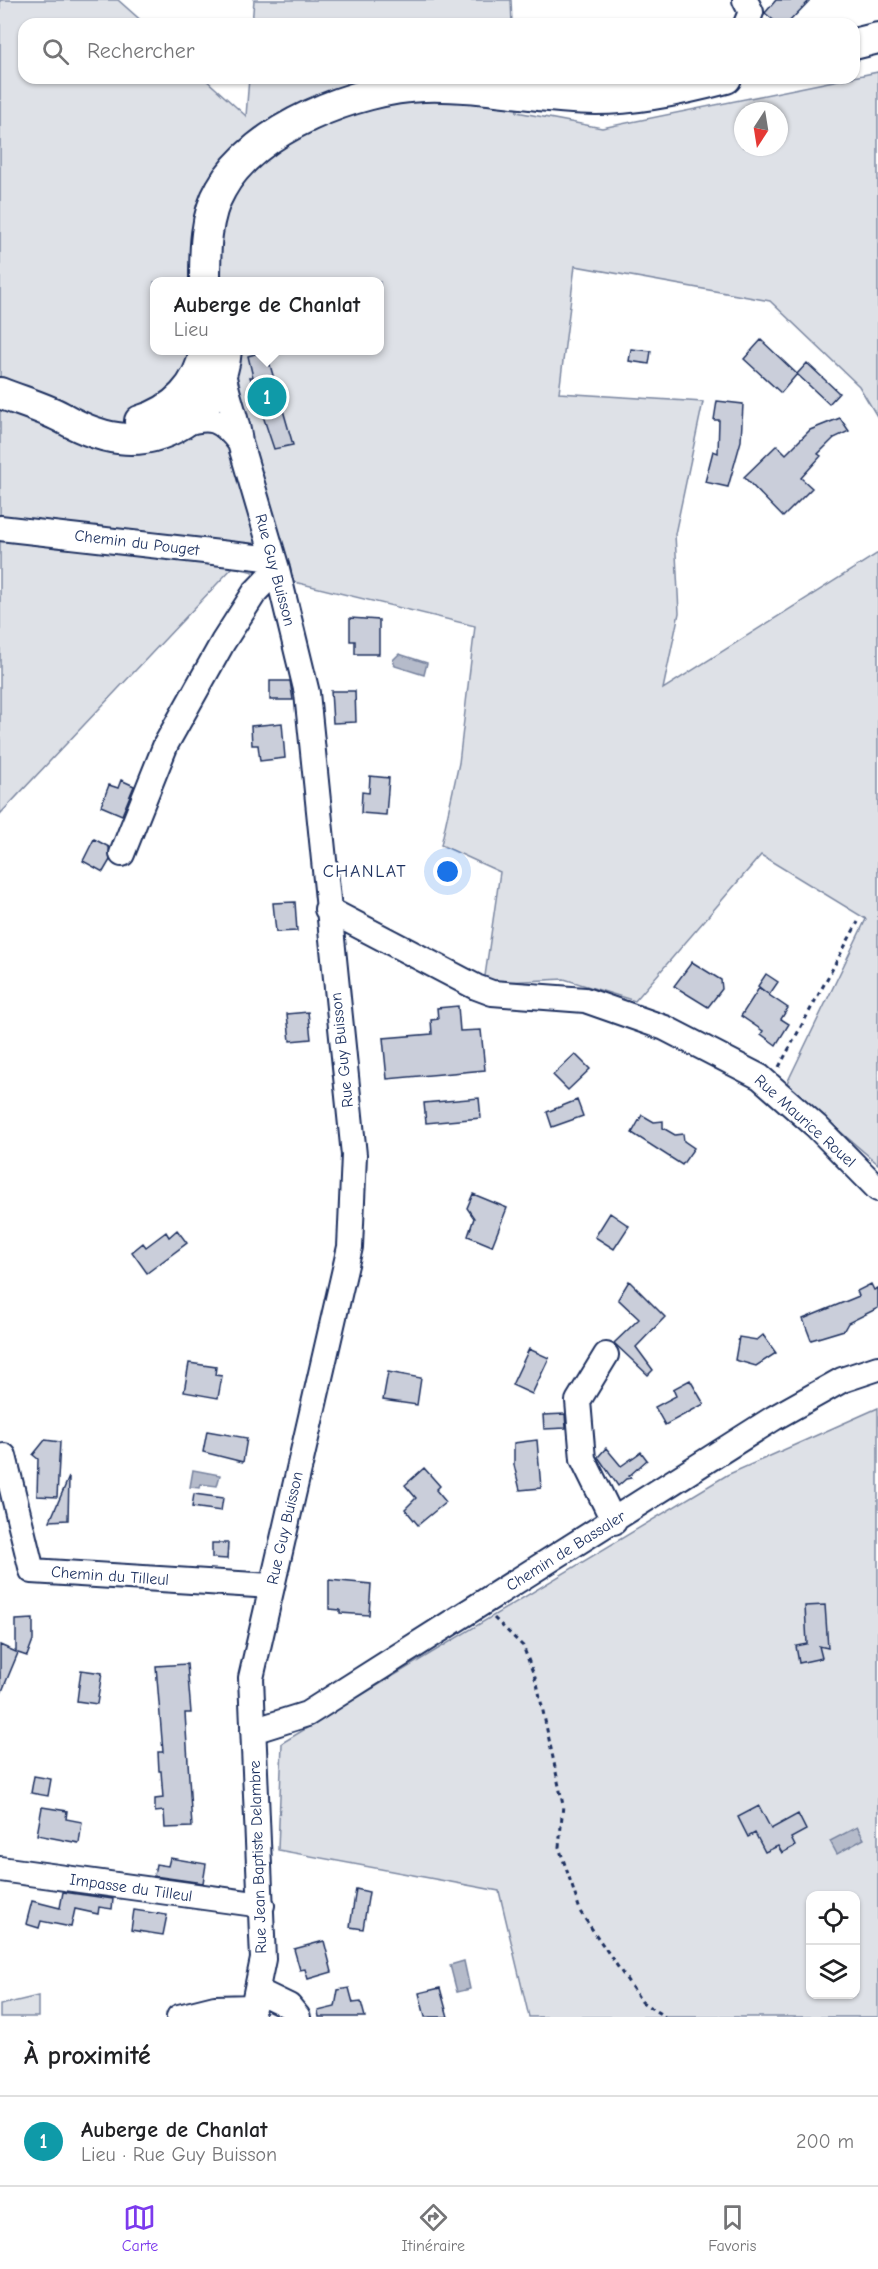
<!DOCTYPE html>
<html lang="fr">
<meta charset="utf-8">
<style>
:root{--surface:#fff;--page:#f6f6f6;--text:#202124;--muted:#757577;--line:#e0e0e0;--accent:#7c3aed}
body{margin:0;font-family:"Comic Neue",sans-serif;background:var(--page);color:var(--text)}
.controls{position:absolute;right:18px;bottom:18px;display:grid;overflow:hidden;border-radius:12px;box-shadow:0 2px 4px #0004}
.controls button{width:54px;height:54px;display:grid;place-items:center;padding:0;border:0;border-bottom:2px solid var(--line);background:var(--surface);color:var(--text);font:30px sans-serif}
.compass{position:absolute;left:734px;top:102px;width:54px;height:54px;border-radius:50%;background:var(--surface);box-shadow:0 2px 4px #0004;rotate:192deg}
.you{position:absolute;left:448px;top:872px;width:21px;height:21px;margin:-15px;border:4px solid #fff;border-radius:50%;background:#1a73e8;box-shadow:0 0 0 9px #1a73e833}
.badge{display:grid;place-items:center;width:39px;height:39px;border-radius:50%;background:var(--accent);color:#fff;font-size:20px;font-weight:700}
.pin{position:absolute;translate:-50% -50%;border:3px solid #fff;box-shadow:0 2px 6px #0006}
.popup{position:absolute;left:150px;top:277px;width:234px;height:78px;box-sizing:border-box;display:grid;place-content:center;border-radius:12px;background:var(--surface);filter:drop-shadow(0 2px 4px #0005);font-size:20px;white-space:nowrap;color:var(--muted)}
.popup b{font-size:22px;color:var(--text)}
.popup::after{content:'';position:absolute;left:50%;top:100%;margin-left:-12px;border:12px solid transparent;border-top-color:var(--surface)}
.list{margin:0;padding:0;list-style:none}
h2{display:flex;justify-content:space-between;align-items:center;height:78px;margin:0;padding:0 24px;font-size:26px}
h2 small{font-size:20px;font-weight:400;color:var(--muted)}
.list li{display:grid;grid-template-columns:39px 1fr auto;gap:18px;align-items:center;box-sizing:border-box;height:90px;padding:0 24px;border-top:2px solid var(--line)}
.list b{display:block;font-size:22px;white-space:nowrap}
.list p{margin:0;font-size:20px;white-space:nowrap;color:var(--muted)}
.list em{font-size:20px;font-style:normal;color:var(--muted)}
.icon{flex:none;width:33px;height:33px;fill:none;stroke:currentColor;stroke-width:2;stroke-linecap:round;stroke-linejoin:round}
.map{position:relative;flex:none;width:878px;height:2017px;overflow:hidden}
.search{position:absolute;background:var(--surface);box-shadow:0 2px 4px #0004;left:18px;right:18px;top:18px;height:66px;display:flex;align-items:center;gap:15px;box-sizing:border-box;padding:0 21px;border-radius:18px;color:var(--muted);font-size:22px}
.sheet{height:168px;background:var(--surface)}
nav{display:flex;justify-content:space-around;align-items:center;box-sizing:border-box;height:84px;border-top:2px solid var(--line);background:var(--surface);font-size:16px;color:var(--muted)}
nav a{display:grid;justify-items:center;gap:3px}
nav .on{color:var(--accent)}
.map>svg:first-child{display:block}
.green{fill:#dee1e7;stroke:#7c88a2;stroke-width:1.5;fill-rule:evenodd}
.water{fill:#b5bbca;stroke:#77839f;stroke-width:1.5}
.building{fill:#caceda;stroke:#1b2f5e;stroke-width:1.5}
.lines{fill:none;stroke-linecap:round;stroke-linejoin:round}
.minor-casing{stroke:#1b2f5e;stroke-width:28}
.major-casing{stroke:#1b2f5e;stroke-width:34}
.path{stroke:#1b2f5e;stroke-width:3;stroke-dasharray:4.5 4.5;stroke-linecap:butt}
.minor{stroke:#fff;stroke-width:24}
.major{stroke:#fff;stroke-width:30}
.labels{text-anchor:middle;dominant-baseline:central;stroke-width:5;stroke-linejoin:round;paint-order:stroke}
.street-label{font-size:16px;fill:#1b2f5e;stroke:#fff}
.neighbourhood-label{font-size:18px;letter-spacing:1.5px;fill:#1b2f5e;stroke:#fff}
</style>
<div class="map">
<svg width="878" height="2017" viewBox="0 0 878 2017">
<rect width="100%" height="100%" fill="#fff"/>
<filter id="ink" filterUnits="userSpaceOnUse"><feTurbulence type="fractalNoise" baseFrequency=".0167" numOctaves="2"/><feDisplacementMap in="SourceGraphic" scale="12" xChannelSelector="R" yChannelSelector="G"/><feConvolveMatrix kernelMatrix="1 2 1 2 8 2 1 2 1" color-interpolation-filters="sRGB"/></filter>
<g filter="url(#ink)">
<!-- green -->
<path class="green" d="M0 0H118L145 24H24V78H204L246 116 249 78H515L517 112 602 128 878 72V418L859 386 770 301 575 266 559 393 703 402 675 534 679 613 663 689 878 553V1164L786 1085 866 919 761 855 635 1001 564 979 484 983 500 872 441 845 459 763 475 626 233 567 0 814ZM743 111H779V147H743ZM154 282H380V350H154Z
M254 0H511L512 24H252Z
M878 1408V2017H529L499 1891 278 1850 282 1743 727 1475ZM810 1896H856V1994H810Z
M38 1996V2017H0V2005Z"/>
<!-- water -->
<path class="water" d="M399 654 427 663 424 675 395 666 393 660Z
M193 1470 220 1475 217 1486 201 1484 200 1488 190 1487Z
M857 1827 864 1839 837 1854 830 1841Z
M464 1961 470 1989 457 1992 450 1965Z"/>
<!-- building -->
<path class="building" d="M776 0H810L787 24H778L765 13Z
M761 340 797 374 781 393 744 359Z
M631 349 651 351 649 364 629 361Z
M266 351 293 445 274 449 250 377H253L248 356Z
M807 363 839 393 829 404 797 374Z
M717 401 743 404 741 441 728 487 705 482 713 451 718 453 719 420H714Z
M840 418 849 431 834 438 818 454 821 456 801 478 812 488 783 517 744 477 777 445 786 454 810 430Z
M350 618 379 620V654H355V641H350Z
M270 681H290L293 700H270Z
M331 691H355L356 722 333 723Z
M282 723 285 758 260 761 258 745H252L251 726Z
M370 776 389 778 386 815 361 813 362 792 369 793Z
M121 780 134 786 122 815 101 806 109 785 118 788Z
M94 839 109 847 110 860 103 872 83 861Z
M295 902 297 931 276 932 273 903Z
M692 962 721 980 722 989 708 1007 674 986Z
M766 974 778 982 769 995 788 1008 781 1019 789 1024 776 1045 761 1034 763 1031 741 1016 759 988 768 994 758 986Z
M458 1006 460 1031 481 1030 485 1070 387 1079 383 1038 432 1034 431 1020 438 1019 437 1008Z
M308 1012 311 1039 290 1041 287 1014Z
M575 1054 590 1069 568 1090 553 1075Z
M479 1098 481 1118 426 1123 424 1103Z
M577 1100 583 1116 552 1127 547 1112Z
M642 1115 654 1122 663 1121V1128L675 1135 683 1134 684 1141 694 1148 682 1165 632 1133Z
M473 1194 507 1208 492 1246 468 1236 474 1218 467 1208Z
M610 1213 629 1226 614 1249 595 1237Z
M177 1230 187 1243 147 1273 132 1252 143 1243 146 1247 166 1232 169 1237Z
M629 1281 665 1317 636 1347 653 1370 648 1375 614 1343 639 1319 618 1299Z
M871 1284 874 1290 878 1288V1308L848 1323 844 1330 811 1340 803 1319 859 1296 857 1291Z
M763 1335 776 1353 756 1366 735 1360 739 1337 757 1340Z
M529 1349 549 1358 532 1394 512 1385Z
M189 1363 216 1367 215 1375 222 1376 218 1398 184 1392Z
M388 1372 421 1378 417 1405 383 1400Z
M690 1380 704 1404 665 1425 655 1407 676 1396 673 1389Z
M565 1414 566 1428 544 1429 543 1415Z
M207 1431 247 1438 243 1462 203 1452Z
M45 1440 60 1442 57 1497 37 1496 38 1459 33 1455Z
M537 1440 541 1488 520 1490 514 1465V1443Z
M606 1448 621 1466 641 1452 647 1460 629 1476 631 1478 626 1479 618 1486 598 1457Z
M424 1468 440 1486 436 1490 446 1502 418 1525 405 1509 416 1498 405 1485Z
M69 1477 68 1520 50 1521Z
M194 1494 223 1498 221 1511 192 1507Z
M212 1543H228L227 1559 212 1558Z
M329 1580 371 1584 369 1615 340 1613V1610L329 1609Z
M825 1605 828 1648 819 1646 822 1658 799 1663 796 1646 807 1644 805 1606Z
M33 1619V1640L27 1656 18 1653 0 1696V1645L16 1652V1620Z
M187 1664 191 1713H185L192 1827 165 1828 164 1811 155 1812V1799L163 1798 161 1771H159L158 1752H163L156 1666Z
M81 1670 102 1673 97 1704 77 1701Z
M34 1776 51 1779 48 1796 31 1793Z
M759 1806 771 1829 798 1814 806 1830 791 1838 795 1846 782 1853 778 1846 765 1852 755 1833 748 1837 738 1817Z
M42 1807 67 1811 66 1819 82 1822 79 1843 37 1835Z
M170 1858 206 1864 203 1883 154 1876 156 1864 168 1866Z
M356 1889 369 1892 363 1929 350 1927Z
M63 1892 113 1899 112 1909 99 1907 98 1914 75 1909 71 1927 41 1921 39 1928 26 1924 32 1901 60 1908Z
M134 1910 167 1915 163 1935 131 1930Z
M324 1941 332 1972 308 1979 305 1969 300 1970 294 1949Z
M349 1988 353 2003 361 2002 365 2017H319L318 2011 335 2007 338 1990Z
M440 1988 448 2017H425L419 1993Z"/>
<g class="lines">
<defs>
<path id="minor" d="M745 0 751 12 746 24
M223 371C226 396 238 418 240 443L277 569 307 693 354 1155 350 1247 251 1678 263 1959 251 2017
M182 424C211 415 221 418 240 443
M0 528 274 559
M122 854 166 744 223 642 255 592 277 569
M327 909 476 987 492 993 585 1000 665 1028 760 1077 816 1126 878 1189
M606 1355 578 1401 583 1459 614 1522
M4 1456 32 1571 271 1586
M253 1731 307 1714 774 1418 842 1380 878 1368
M0 1869 262 1905
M258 1991 289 2006 298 2017
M179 2017 215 2008 253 2007"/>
<path id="major" d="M854 44 878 38
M205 282C205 251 205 216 221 189 254 128 358 88 424 86 481 84 539 99 596 99 638 99 685 89 726 78
M0 393C20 401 42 407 61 417 105 442 146 450 190 418 211 403 224 376 226 350
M140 421C174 411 199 386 205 350"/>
</defs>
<!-- minor casing -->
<use href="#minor" class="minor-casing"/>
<!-- major casing -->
<use href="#major" class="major-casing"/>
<!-- path -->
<path class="path" d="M779 1067 858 922
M494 1618 523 1646 537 1683 563 1805 559 1847 581 1913 642 2002 665 2017"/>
<!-- minor -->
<use href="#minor" class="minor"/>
<!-- major -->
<use href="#major" class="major"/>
</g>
</g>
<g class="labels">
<!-- street labels -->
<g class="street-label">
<text transform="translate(137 543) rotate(7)">Chemin du Pouget</text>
<text transform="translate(275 570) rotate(75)">Rue Guy Buisson</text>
<text transform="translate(342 1050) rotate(-96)">Rue Guy Buisson</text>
<text transform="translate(805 1121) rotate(42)">Rue Maurice Rouel</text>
<text transform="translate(285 1528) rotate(-77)">Rue Guy Buisson</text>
<text transform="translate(566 1551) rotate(-32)">Chemin de Bassaler</text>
<text transform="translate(110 1576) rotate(4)">Chemin du Tilleul</text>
<text transform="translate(258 1857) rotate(-92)">Rue Jean Baptiste Delambre</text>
<text transform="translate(131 1888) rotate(8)">Impasse du Tilleul</text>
</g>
<!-- neighbourhood labels -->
<g class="neighbourhood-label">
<text x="365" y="871">CHANLAT</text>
</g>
</g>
</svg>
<div class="controls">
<button><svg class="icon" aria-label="locate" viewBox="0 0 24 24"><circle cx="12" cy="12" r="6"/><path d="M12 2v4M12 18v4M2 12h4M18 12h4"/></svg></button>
<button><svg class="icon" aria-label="layers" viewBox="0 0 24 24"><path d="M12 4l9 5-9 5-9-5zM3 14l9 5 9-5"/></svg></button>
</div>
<svg class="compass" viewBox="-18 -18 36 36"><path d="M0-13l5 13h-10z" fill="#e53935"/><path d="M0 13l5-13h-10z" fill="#757577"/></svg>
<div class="you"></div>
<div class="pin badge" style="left:267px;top:397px;background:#0f9aa8">1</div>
<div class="popup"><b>Auberge de Chanlat</b>Lieu</div>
<div class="search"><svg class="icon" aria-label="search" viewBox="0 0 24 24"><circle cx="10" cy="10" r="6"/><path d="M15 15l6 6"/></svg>Rechercher</div>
</div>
<section class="sheet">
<h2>À proximité<small></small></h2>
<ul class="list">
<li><span class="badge" style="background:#0f9aa8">1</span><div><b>Auberge de Chanlat</b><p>Lieu · Rue Guy Buisson</p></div><em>200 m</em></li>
</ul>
</section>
<nav>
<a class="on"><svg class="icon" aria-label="map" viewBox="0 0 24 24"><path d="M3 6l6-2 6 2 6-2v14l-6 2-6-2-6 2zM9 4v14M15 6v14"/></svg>Carte</a>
<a><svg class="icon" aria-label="directions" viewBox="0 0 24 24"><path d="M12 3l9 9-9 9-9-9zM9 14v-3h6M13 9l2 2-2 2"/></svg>Itinéraire</a>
<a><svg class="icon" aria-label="saved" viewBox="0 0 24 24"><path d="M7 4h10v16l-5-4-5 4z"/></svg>Favoris</a>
</nav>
